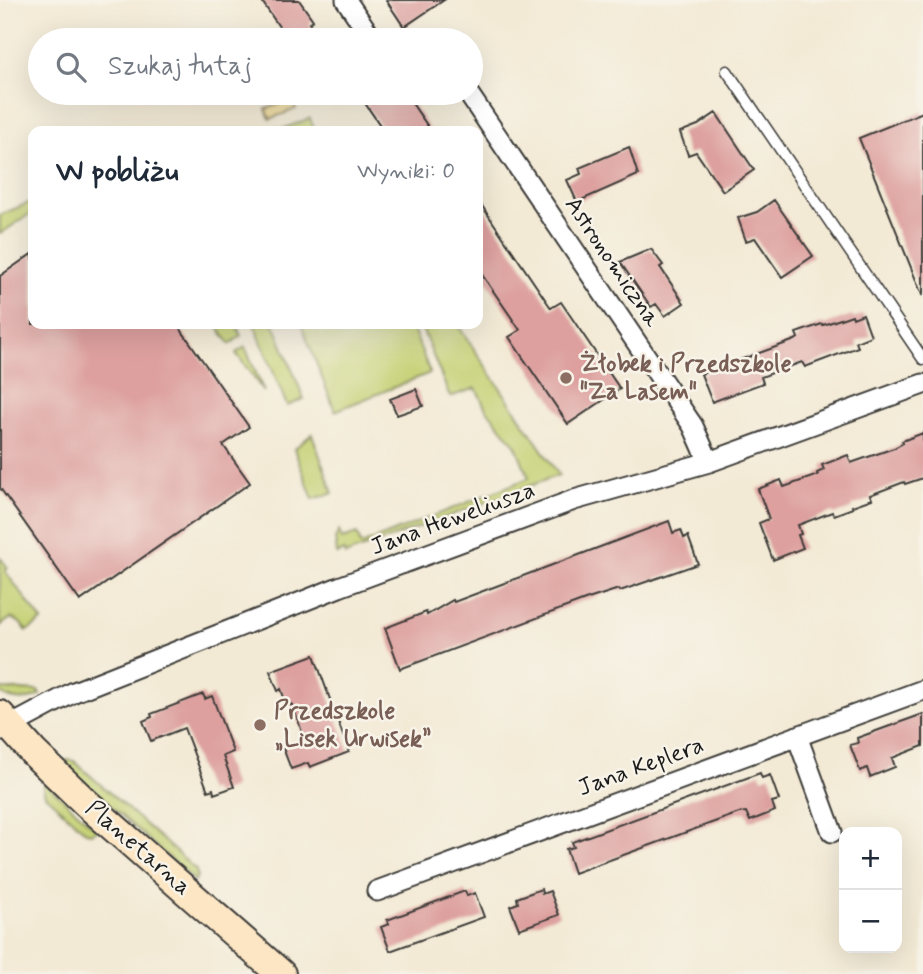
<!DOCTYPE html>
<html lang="pl">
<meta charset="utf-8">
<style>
:root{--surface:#fff;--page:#f6f6f7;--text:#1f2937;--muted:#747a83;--line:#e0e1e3}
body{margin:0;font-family:Mynerve,sans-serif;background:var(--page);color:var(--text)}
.controls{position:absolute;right:21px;bottom:21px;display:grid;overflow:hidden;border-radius:14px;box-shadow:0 7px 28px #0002}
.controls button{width:63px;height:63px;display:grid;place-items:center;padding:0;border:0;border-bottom:2px solid var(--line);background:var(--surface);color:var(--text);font:35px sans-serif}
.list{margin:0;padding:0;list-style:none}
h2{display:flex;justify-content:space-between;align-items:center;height:91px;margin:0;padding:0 28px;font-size:30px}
h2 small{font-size:23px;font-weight:400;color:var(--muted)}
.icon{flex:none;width:38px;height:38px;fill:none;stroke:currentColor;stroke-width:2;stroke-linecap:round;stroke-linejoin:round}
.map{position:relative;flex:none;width:923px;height:974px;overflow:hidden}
.search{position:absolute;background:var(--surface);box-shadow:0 7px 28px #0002;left:28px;top:28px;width:455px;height:77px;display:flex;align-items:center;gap:18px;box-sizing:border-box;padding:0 24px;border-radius:38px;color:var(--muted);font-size:26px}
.panel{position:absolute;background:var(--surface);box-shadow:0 7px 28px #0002;left:28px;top:126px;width:455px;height:203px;border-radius:14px}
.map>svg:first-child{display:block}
.green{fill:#c4d072;stroke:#707647;stroke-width:2}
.sand{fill:#eeda9e;stroke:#857b5d;stroke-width:2}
.building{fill:#dda09f}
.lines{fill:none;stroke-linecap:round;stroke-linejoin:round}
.lane-casing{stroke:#3c3b38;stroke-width:13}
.street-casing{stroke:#3c3b38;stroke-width:23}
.secondary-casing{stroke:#3c3b38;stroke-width:32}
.lane{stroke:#fff;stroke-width:10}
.street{stroke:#fff;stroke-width:19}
.secondary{stroke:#fce6c4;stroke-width:28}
.education-dot{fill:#8d6e63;stroke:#f7f3e8;stroke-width:2.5}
.labels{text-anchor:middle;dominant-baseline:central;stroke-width:5;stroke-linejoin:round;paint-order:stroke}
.street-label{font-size:24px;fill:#1c1c1c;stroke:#f7f3e8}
.education-label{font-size:24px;font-weight:bold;fill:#785e54;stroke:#f7f3e8;text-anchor:start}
</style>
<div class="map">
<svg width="923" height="974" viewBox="0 0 923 974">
<rect width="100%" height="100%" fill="#f7f3e8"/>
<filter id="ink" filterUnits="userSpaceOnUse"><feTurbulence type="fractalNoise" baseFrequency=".0143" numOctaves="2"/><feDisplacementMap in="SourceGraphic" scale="14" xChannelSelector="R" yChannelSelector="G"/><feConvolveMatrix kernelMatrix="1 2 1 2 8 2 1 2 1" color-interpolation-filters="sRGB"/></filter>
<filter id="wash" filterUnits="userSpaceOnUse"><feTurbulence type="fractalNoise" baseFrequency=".00686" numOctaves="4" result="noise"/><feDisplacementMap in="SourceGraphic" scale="28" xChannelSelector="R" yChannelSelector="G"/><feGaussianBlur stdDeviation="1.57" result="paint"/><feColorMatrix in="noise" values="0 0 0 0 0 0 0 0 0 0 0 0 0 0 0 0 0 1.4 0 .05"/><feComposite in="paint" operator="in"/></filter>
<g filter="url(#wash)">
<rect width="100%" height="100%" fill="#f3ead5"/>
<!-- green -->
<path class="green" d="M310 118 315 131H278Z
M33 201V212L0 234V215Z
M216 324H236L241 336 230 344Z
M254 324H274L304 399 287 406Z
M301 324H411L430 373 335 411Z
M420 324H457L559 475 345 555 344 551 337 554 335 539 339 531 342 539 357 534 361 545 529 478 516 446 485 407 476 388 450 397Z
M245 347 264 392 236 353Z
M312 434 333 493 313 499 294 449Z
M0 557 8 568 5 571 42 621 27 631 19 622 11 618 0 626Z
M0 689 38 691 40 695C27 702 12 701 0 693Z
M68 760 74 761 196 870 197 876 195 881 62 763Z
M45 782 97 830 92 833 86 832 45 795 43 788Z"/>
<!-- sand -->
<path class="sand" d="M292 99 296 109 270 119 266 109Z"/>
<g id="blocks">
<!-- building -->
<path class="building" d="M261 0H299L313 20 309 23 321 40H288Z
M386 0H444L404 27Z
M358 93H405L431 131H384Z
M923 112V294L922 295 859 138Z
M716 113 754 170 723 191 696 152 688 155 680 132 698 125Z
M629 147 638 175 577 202 567 180 581 174 579 168Z
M478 200 551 308 561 302 620 389 568 424 509 337 520 330 478 269Z
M774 200 813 256 782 277 755 238 746 241 738 218 757 212Z
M651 249 663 265 660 267 684 303 665 316 656 304 651 307 620 262Z
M33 253V324H177L249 427 223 445 250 483 80 601 0 488V276Z
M863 314 871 336 856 342 858 347 805 367 802 362 761 377 763 383 712 402 701 374 795 340 798 338 796 333 822 324 823 325 852 315 853 318Z
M416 389 423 406 397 415 390 399Z
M923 433V478L905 484 904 482 870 495 872 499 852 506 853 508 834 515 832 512 798 525 801 534 798 535 803 548 773 560 759 523 769 519 758 489 781 480 784 487 818 475 817 473 824 470 822 465 848 455 851 463 894 448 903 443 902 441Z
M669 521 673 533 681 530 684 538 688 536 698 564 620 591 619 589 585 600 400 669 385 628 426 612 427 615 453 600 454 602Z
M314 655 349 752 310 767 308 763 291 769 283 748 305 740 292 704 287 706 281 689 278 691 270 671Z
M203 694 205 699 212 696 233 752 223 756 234 787 214 794 213 789 208 791 184 728 151 741 143 721 152 717 151 714Z
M923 714V746L892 758 895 767 870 777 867 768 860 771 850 745 858 743 857 738Z
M760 773 762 778 770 775 779 800 772 802 775 811 750 821 746 812 739 813 574 873 566 849 574 847 572 842Z
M541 889 542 894 550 891 559 915 519 929 510 906 518 903 517 898Z
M465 891 467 896 475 893 484 917 390 951 381 927 389 924 387 920Z"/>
</g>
</g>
<g filter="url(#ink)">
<use href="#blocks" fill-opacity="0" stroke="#3c3b38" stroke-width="2"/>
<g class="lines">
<defs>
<path id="lane" d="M727 71 923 359"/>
<path id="street" d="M346 0 373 40
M468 93 693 426 709 462
M1 731 74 692 339 587 574 500 709 462 923 384
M797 736 832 832
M377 891 923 690"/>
<path id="secondary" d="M0 715 33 752 86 803 281 974"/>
</defs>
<!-- lane casing -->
<use href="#lane" class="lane-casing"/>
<!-- street casing -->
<use href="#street" class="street-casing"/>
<!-- secondary casing -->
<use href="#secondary" class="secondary-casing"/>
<!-- lane -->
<use href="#lane" class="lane"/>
<!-- street -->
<use href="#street" class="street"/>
<!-- secondary -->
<use href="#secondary" class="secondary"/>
</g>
</g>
<!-- markers -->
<g class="education-dot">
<circle cx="566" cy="378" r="7"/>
<circle cx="260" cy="725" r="7"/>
</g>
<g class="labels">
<!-- street labels -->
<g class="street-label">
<text transform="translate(612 262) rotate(56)">Astronomiczna</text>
<text transform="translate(453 519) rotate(-20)">Jana Heweliusza</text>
<text transform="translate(641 767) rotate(-20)">Jana Keplera</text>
<text transform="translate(138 848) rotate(41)">Planetarna</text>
</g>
<!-- education labels -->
<g class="education-label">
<text x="580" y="364">Żłobek i Przedszkole<tspan x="580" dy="28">"Za Lasem"</tspan></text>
<text x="274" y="711">Przedszkole<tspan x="274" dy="28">„Lisek Urwisek”</tspan></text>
</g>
</g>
</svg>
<div class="controls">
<button>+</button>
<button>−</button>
</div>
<div class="search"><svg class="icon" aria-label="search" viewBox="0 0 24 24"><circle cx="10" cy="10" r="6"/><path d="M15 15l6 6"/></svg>Szukaj tutaj</div>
<section class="panel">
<h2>W pobliżu<small>Wyniki: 0</small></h2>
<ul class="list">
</ul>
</section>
</div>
